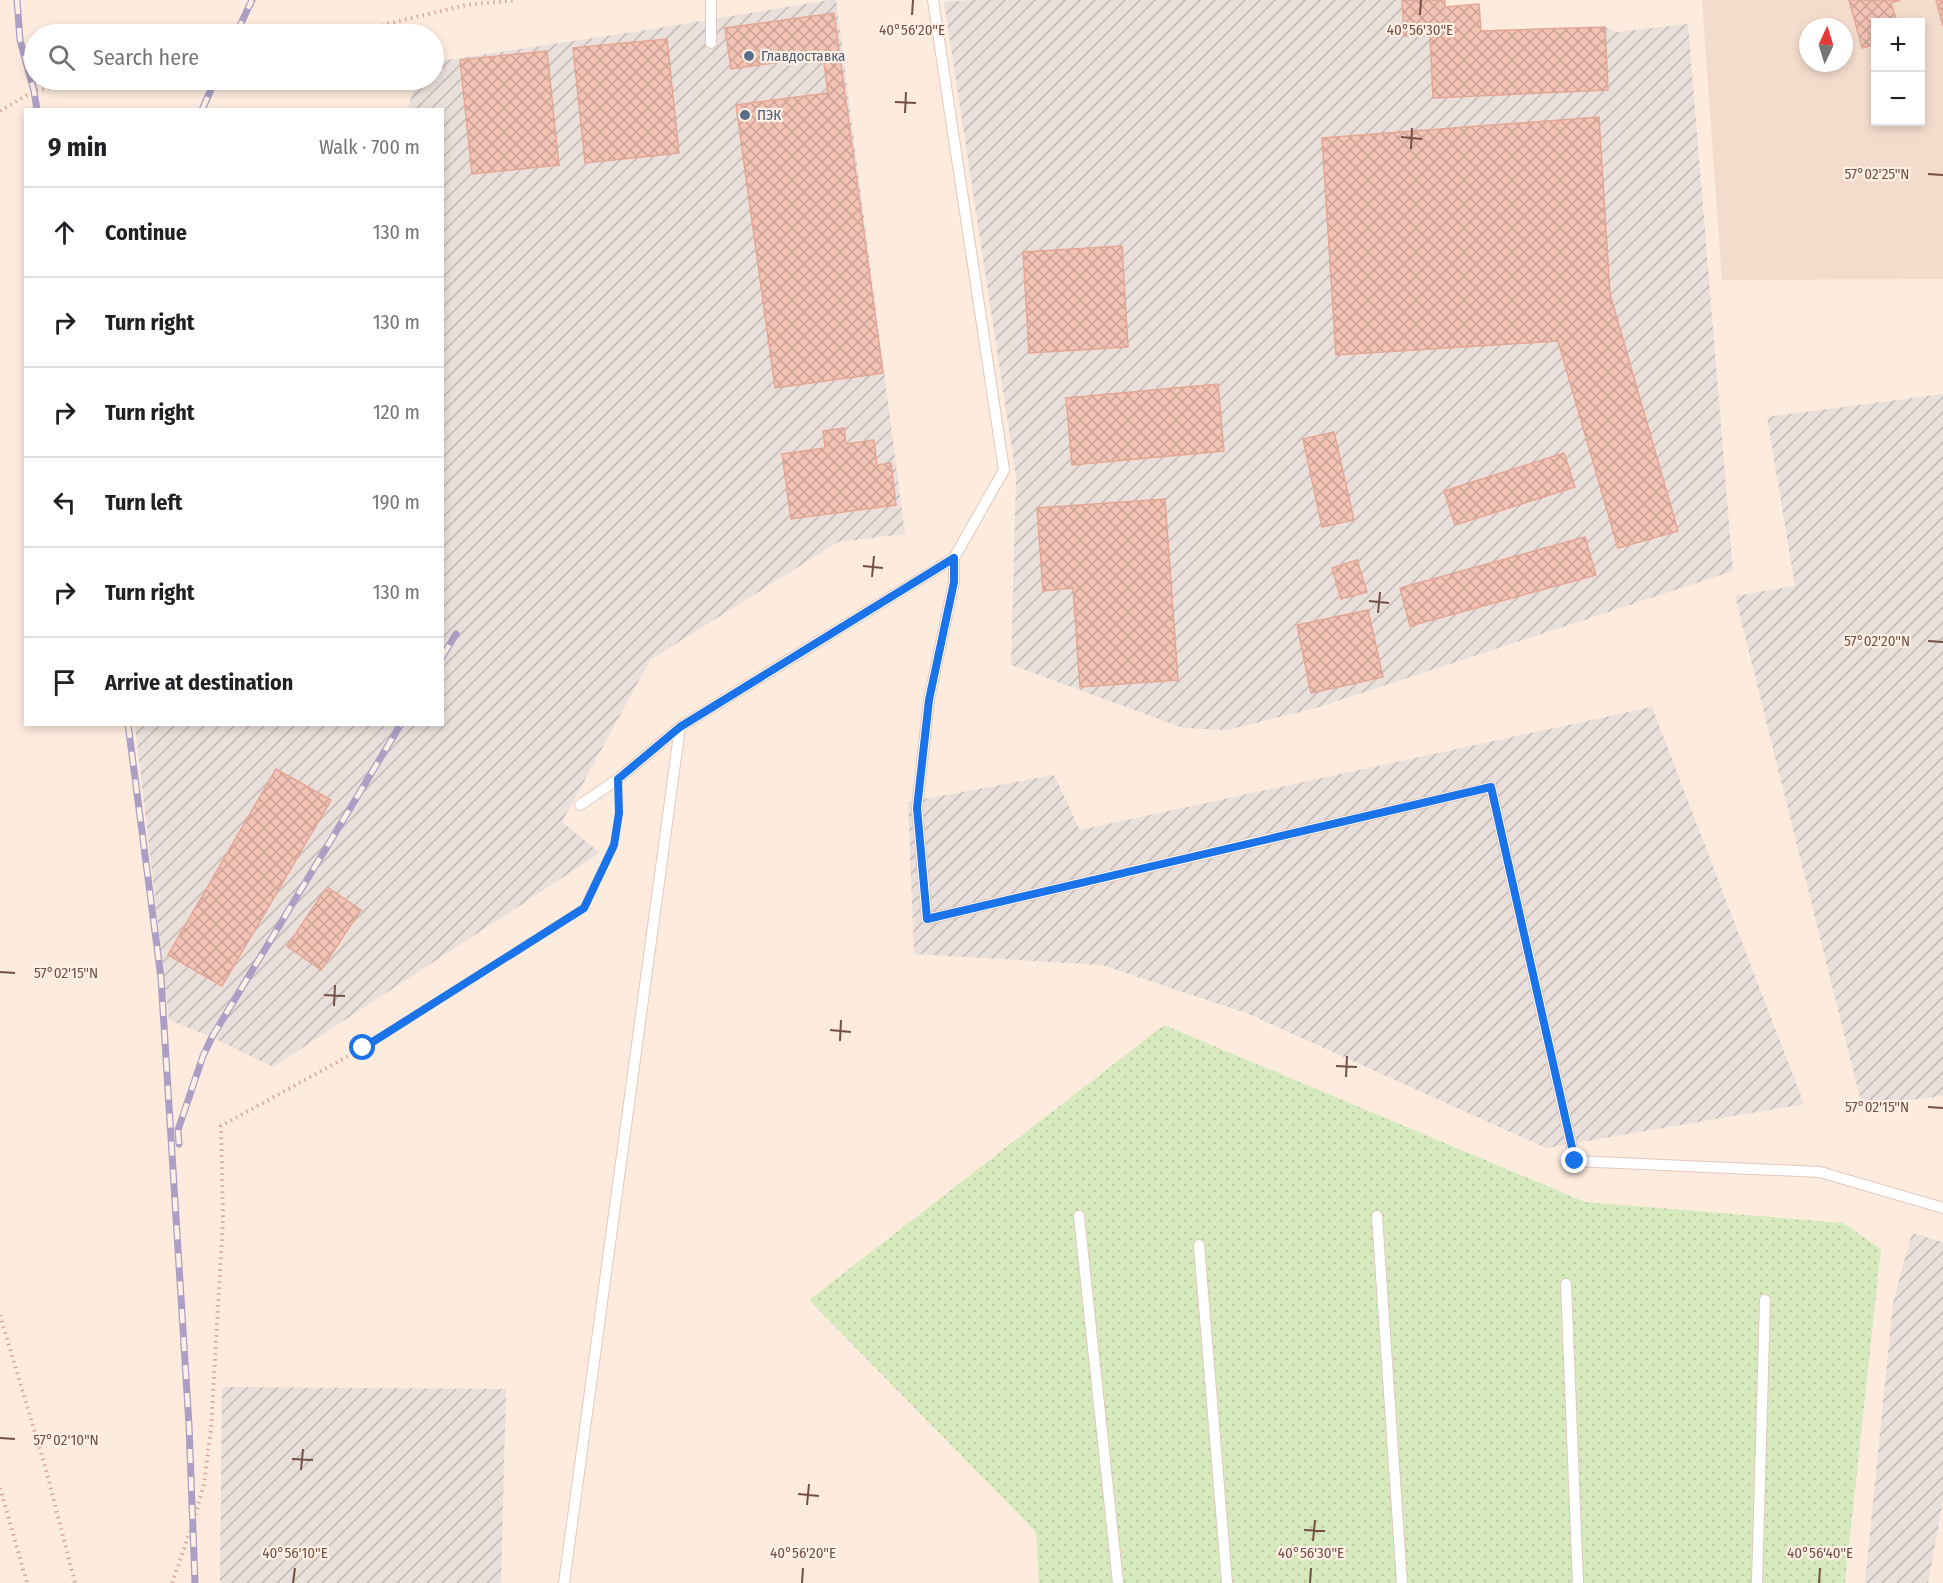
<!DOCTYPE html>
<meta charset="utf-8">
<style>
:root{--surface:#fff;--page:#f6f6f6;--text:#202124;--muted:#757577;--line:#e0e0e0}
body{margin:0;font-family:"Fira Sans Condensed",sans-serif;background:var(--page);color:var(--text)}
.controls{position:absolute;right:18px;top:18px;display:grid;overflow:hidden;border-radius:0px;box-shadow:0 3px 9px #0003}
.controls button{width:54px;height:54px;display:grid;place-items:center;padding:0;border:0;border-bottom:2px solid var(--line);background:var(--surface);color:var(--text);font:30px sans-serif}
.compass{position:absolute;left:1799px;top:18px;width:54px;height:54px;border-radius:50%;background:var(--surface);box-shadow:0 3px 9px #0003;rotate:4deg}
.stop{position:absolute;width:18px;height:18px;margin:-14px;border:4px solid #1a73e8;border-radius:50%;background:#fff}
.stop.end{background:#1a73e8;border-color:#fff;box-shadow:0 2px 6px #0008}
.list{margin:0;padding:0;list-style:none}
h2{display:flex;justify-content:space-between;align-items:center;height:78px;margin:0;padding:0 24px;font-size:26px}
h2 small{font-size:20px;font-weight:400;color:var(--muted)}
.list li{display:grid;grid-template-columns:39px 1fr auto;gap:18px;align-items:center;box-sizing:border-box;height:90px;padding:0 24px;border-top:2px solid var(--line)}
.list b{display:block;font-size:22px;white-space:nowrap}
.list em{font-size:20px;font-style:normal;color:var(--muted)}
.icon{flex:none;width:33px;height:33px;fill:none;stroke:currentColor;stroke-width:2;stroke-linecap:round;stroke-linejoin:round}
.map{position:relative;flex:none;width:1943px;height:1583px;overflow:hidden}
.search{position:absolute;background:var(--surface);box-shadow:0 3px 9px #0003;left:24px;top:24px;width:420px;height:66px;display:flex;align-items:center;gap:15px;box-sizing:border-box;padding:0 21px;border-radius:33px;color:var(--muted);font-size:22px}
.panel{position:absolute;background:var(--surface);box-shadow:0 3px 9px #0003;left:24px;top:108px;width:420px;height:618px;border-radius:0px}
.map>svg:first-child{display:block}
.residential{fill:#f4dccd;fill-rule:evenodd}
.industrial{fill:url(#industrial-furrows)}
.grass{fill:url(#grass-dots)}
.building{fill:url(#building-cross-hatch);stroke:#e6a695;stroke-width:1.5}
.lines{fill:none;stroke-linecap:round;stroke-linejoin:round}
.lane-casing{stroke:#e3c8bd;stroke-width:12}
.path{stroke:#d7a799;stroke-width:4;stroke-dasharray:1.5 4.5;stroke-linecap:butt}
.lane{stroke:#fff;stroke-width:10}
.rail-casing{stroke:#ac9ec5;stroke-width:7}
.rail{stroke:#fff0e5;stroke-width:4.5;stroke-dasharray:14;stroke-linecap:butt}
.route{stroke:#1a73e8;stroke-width:8}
.ticks{fill:none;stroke:#734f46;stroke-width:2}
.service-dot{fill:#5c6f8a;stroke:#fff0e5;stroke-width:2}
.labels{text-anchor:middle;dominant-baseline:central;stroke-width:4.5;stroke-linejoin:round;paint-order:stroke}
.service-label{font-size:15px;fill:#4e5e75;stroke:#fff0e5;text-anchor:start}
.ticks-label{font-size:15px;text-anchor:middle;fill:#734f46;stroke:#fff0e5;stroke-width:4.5;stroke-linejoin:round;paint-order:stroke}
</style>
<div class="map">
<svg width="1943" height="1583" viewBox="0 0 1943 1583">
<defs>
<pattern id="industrial-furrows" width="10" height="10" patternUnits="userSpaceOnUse" patternTransform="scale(1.5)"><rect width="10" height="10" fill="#eae0db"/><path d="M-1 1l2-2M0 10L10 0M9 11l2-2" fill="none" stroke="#c2b8b3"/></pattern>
<pattern id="grass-dots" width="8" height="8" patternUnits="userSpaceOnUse" patternTransform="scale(1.5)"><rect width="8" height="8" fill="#d7eabd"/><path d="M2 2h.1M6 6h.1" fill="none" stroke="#bccaa4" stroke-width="1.8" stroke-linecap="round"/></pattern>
<pattern id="building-cross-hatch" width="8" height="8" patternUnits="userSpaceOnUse" patternTransform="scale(1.5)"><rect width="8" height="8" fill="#f3c3b5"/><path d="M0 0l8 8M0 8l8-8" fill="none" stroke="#c9a195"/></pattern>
</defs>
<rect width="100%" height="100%" fill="#fdecde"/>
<!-- residential -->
<path class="residential" d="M1702 0H1943V279L1722 280ZM1876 22H1920V122H1876ZM1808 27H1844V63H1808Z"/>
<!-- industrial -->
<path class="industrial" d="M829 0H836L905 534 838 542 650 660 562 822 600 853 273 1067 212 1037 169 1020 135 725 442 724V110L408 109 416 80H434V62L653 29Z
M972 0H1445L1446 7 1479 4 1481 31 1605 27 1617 32 1688 24 1733 571 1316 708 1227 730 1183 728 1011 665 1016 476 944 2Z
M1943 394V1096L1862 1106 1735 596 1795 586 1767 417Z
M1652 707 1804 1104 1546 1148 1246 1013 1102 965 914 954 908 802 1054 775 1080 830Z
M1912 1233 1943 1242V1501L1928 1583H1865L1893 1303Z
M222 1387 506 1389 501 1583H220Z"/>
<!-- grass -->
<path class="grass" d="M1164 1025 1585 1202 1843 1223 1881 1249 1845 1583H1039L1036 1532 809 1300Z"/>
<!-- building -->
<path class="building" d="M1402 0H1445V7L1479 4 1481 31 1605 27 1608 90 1433 98 1430 35 1404 36Z
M1849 0H1900L1891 3 1897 22H1876V44L1862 48Z
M1936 0H1943V26Z
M834 13 883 373 775 388 736 105 828 93 823 56 731 69 725 28Z
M667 39 679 153 585 163 573 48Z
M547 51 559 165 472 174 460 60Z
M1599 117 1610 294 1678 531 1618 548 1558 341 1336 355 1322 138Z
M1122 246 1128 347 1029 353 1023 252Z
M1218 384 1224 451 1072 465 1066 398Z
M844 428 846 444 874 440 877 465 891 463 896 505 791 519 782 454 825 448 823 431Z
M1334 432 1354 520 1322 527 1303 439Z
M1564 453 1575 487 1455 525 1444 491Z
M1165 499 1178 680 1080 687 1073 588 1043 591 1037 508Z
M1585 537 1596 575 1410 626 1400 588Z
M1357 560 1367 592 1341 599 1332 568Z
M1368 610 1383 677 1311 693 1297 625Z
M276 769 331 800 222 986 168 955Z
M327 887 361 910 321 970 287 946Z"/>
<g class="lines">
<defs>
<path id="lane" d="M711 0V43
M954 558V582L929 700 917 808 927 919 1491 787 1575 1161 1820 1172 1943 1208
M580 805 618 779 680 727 954 558 1004 470 933 0
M1079 1216 1118 1583
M1377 1216 1402 1583
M1199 1245 1227 1583
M1566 1284 1578 1583
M564 1583 680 727
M1757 1583 1765 1300"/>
</defs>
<!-- lane casing -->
<use href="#lane" class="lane-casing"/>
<!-- path -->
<path class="path" d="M353 34 387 24 466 5 516 0
M0 111 34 91 96 80
M0 1315 45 1466 75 1583
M0 1488 27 1583
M172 1583 193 1523 204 1484 211 1429 223 1220 221 1126 363 1048 584 907 614 845 619 813V795"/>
<!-- lane -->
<use href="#lane" class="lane"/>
<defs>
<path id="rail" d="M17 0 20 40 34 91 37 110
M236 34 252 0
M202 110 215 80
M442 657 456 634
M128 724 161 978 189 1425 195 1583
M179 1144 178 1130 203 1056 212 1037 401 724"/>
</defs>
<!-- rail casing -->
<use href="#rail" class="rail-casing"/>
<!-- rail -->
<use href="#rail" class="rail"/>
</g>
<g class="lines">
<!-- route -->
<path class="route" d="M363 1048 584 908 614 845 619 813 618 779 680 727 954 558V582L929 700 917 808 927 919 1491 787 1575 1161"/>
</g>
<!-- ticks -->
<path class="ticks" d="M912 15 913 0M1420 15 1421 0M895 102 916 103M905 113 906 92M1401 137 1422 139M1411 149 1412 128M1928 174 1943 175M863 566 883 568M872 577 874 556M1369 601 1389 603M1378 613 1380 592M1928 641 1943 642M0 972 15 973M324 995 345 996M334 1006 335 985M830 1030 851 1032M840 1041 841 1020M1336 1066 1357 1067M1346 1077 1347 1056M1928 1107 1943 1108M0 1438 15 1439M292 1459 313 1460M301 1470 303 1449M798 1494 819 1496M807 1505 809 1484M1304 1530 1325 1531M1313 1541 1315 1520M293 1583 295 1568M802 1583 803 1568M1310 1583 1311 1568M1819 1583 1820 1568"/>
<!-- markers -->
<g class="service-dot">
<circle cx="749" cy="56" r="6"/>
<circle cx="745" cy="115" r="6"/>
</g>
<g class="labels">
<!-- service labels -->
<g class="service-label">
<text x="761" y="56">Главдоставка</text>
<text x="757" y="115">ПЭК</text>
</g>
</g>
<g class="ticks-label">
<text x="912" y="35">40°56'20"E</text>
<text x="1420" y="35">40°56'30"E</text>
<text x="1877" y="179">57°02'25"N</text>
<text x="1877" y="646">57°02'20"N</text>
<text x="66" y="978">57°02'15"N</text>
<text x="1877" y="1112">57°02'15"N</text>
<text x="66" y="1445">57°02'10"N</text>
<text x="295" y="1558">40°56'10"E</text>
<text x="803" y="1558">40°56'20"E</text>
<text x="1311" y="1558">40°56'30"E</text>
<text x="1820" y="1558">40°56'40"E</text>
</g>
</svg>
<div class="controls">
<button>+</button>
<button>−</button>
</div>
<svg class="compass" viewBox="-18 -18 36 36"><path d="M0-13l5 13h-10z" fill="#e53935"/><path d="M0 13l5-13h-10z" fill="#757577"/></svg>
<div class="stop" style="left:363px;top:1048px"></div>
<div class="stop end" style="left:1575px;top:1161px"></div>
<div class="search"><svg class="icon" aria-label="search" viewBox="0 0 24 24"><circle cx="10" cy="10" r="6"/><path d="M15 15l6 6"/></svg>Search here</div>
<section class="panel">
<h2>9 min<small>Walk · 700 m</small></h2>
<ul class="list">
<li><svg class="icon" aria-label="ahead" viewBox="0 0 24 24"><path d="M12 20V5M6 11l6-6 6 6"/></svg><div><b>Continue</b></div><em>130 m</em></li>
<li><svg class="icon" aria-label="right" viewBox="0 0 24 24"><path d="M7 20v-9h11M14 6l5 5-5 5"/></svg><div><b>Turn right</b></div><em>130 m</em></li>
<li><svg class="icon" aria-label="right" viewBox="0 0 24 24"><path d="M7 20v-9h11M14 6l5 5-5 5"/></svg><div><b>Turn right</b></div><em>120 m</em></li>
<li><svg class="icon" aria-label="left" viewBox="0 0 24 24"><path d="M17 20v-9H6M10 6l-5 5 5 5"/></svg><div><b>Turn left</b></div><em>190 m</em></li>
<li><svg class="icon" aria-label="right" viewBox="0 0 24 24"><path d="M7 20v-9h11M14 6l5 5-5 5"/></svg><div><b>Turn right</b></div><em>130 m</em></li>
<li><svg class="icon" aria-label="arrive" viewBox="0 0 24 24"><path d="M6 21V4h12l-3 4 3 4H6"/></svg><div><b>Arrive at destination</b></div></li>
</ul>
</section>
</div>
